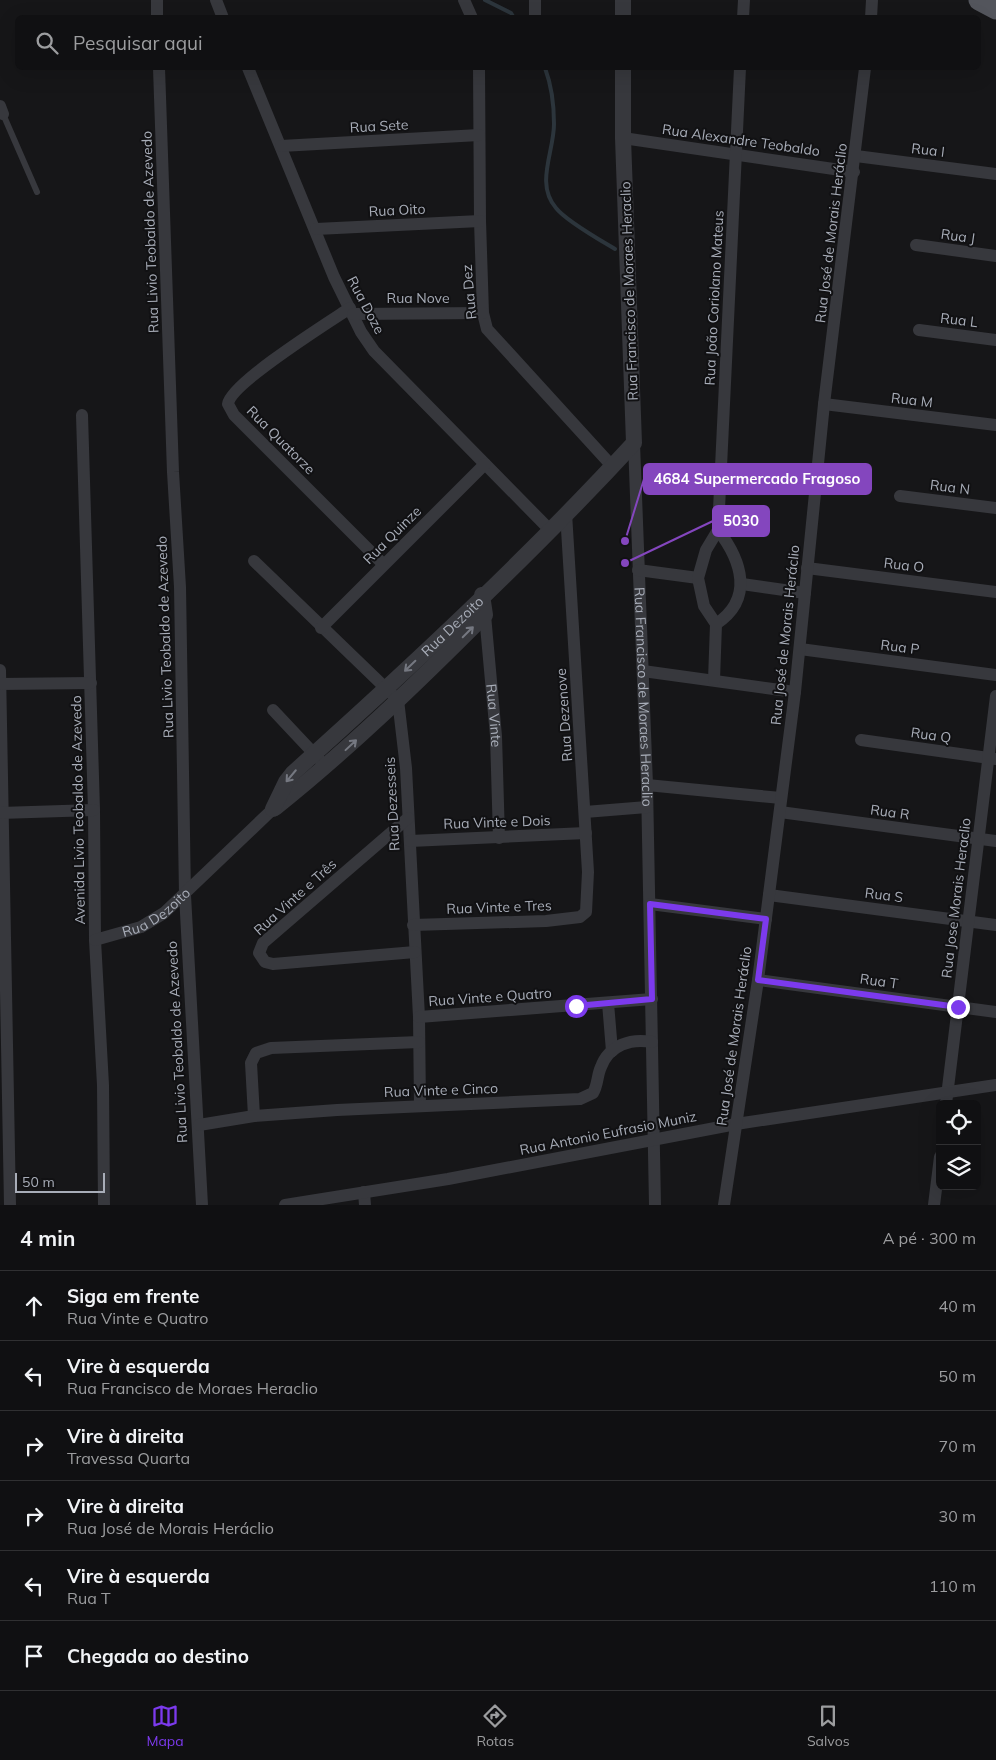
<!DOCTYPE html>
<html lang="pt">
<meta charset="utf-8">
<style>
:root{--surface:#101012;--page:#1e1e20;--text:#f1f3f6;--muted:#9c9d9f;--line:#303032;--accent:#7c3aed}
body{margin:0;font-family:Mulish,sans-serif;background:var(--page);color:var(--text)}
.controls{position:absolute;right:15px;bottom:15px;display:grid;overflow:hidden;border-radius:8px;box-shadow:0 5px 20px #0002}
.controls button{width:45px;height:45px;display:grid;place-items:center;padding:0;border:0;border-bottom:1px solid var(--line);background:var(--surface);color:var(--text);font:25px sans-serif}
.scale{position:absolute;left:15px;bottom:12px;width:90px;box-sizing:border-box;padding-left:5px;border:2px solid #a8adb8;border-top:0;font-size:14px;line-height:18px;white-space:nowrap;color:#a8adb8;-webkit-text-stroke:4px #111113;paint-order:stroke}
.stop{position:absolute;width:15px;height:15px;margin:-11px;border:4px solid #7c3aed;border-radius:50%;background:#fff}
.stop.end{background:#7c3aed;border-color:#fff;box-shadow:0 1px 5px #0008}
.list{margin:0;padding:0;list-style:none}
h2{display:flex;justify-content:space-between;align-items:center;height:65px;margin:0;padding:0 20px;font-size:21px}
h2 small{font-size:16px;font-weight:400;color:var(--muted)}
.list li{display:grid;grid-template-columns:32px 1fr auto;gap:15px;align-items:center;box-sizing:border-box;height:70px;padding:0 20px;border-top:1px solid var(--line)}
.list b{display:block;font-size:19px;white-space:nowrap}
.list p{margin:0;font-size:16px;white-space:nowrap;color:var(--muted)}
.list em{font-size:16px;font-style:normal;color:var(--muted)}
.icon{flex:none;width:28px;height:28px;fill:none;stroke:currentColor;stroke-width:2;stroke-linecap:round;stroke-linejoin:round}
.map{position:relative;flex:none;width:996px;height:1205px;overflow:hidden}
.search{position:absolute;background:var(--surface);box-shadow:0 5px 20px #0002;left:15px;right:15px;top:15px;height:55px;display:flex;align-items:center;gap:12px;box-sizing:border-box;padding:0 18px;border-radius:8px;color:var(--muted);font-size:19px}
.sheet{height:485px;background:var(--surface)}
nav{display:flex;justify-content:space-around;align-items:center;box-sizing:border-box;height:70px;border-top:1px solid var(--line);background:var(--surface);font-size:14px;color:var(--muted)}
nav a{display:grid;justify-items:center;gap:2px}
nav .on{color:var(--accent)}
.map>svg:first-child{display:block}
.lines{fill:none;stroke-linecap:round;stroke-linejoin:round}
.stream{stroke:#2c353c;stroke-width:4}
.service{stroke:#37383d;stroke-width:6}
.minor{stroke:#37383d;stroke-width:12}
.tertiary{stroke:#37383d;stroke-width:16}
.primary{stroke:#53555c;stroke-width:21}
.oneway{stroke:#757881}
.route{stroke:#7c3aed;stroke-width:6}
.labels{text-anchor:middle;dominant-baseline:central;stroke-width:4;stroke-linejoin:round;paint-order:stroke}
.street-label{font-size:14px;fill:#a8adb8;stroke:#111113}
.leader{fill:none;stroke:#8446be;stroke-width:2}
.callout-dot{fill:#8446be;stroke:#111113;stroke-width:2}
.callout{fill:#8446be;stroke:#8446be;stroke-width:2}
.callout-label{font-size:15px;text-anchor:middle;font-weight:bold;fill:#fff}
</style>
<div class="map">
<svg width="996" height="1205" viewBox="0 0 996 1205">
<rect width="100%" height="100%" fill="#161618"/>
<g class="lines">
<!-- stream -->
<path class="stream" d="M485 0 511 13 514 18
M545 68C551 84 554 106 554 124 554 152 535 184 556 208 566 221 600 240 615 249"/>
<!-- service -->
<path class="service" d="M3 114 37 192"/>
<!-- minor -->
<g class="minor">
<path d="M157 0V18"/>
<path d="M216 0 223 18"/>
<path d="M464 0 472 18"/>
<path d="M535 0V18"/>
<path d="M743 18 744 0"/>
<path d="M871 18 872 0"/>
<path d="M159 68 173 472 180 587 185 895 202 1205"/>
<path d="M248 68 334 277 361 332 374 351 550 530"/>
<path d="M479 68 480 221 483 313 487 329 612 466"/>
<path d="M0 106 3 114"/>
<path d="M623 138 854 172"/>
<path d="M281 146 479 135"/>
<path d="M856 156 996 174"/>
<path d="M316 229 480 221"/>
<path d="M916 245 996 256"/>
<path d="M350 308C329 322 230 384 228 404L234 415 383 564"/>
<path d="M353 314 483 313"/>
<path d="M919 330 996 340"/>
<path d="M824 404 996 425"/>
<path d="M82 415 94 810 95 940 103 1085 104 1205"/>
<path id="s1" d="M634 443 647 785 655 1205"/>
<path d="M900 496 996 508"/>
<path d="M254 561 398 700 406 768 419 1017 420 1106"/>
<path d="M807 568 996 592"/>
<path d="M638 570 698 578"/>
<path d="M742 584 805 593"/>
<path id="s2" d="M485 615 496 736 499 838"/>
<path d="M716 624C754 599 742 561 718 530"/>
<path d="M321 628 485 464"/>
<path d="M800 649 996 675"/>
<path d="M0 670 10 1205"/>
<path d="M643 671 795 692"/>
<path d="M714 680 716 624 704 606 698 578 706 550 718 530 740 68"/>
<path d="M0 684 91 683"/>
<path d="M273 710 319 759"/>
<path d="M861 740 996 759"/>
<path d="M647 785 781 798"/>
<path d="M585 812 647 807"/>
<path d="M780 812 996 841"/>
<path d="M0 813 94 810"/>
<path d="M408 818 263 943 259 953 265 962 273 964 415 952"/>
<path d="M410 841 586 833"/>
<path d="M769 895 996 925"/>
<path d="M650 904 766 919"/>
<path d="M413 925 546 921 580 917 586 912 588 872 566 513"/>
<path id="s3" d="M95 940 141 927 164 913 273 809"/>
<path d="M758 980 996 1012"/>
<path d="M608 1003 612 1051"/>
<path d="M419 1017 652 999"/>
<path d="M946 1104 996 696"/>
<path d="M254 1116 251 1063 256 1053 271 1048 419 1042"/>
<path d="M199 1125 254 1116 337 1110 580 1099 593 1093C598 1085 597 1075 601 1067 609 1045 631 1038 652 1042"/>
<path d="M364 1192 365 1205"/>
<path d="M285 1205 448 1179 736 1124 996 1085"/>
<path d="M724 1205 758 980 795 692 824 404 865 68"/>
<path d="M934 1205 940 1157"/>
</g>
<!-- tertiary -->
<g class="tertiary">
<path d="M623 0V18"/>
<path d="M275 808C350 748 418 682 485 615L482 595"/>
<path id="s4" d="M273 809 286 782 293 773C410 668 527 559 634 443L623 138V68"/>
</g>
<!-- primary -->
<path class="primary" d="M979 0 996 9"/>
</g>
<!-- one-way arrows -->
<defs><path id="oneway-shaft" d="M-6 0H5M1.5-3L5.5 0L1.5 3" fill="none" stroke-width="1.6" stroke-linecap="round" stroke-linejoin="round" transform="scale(1.25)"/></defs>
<g class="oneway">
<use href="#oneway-shaft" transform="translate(468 632) rotate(-45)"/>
<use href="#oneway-shaft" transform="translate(410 666) rotate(136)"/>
<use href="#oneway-shaft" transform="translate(351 745) rotate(-43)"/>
<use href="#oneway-shaft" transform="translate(291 776) rotate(130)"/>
</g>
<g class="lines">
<!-- route -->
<path class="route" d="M576 1006 652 999 650 904 766 919 758 980 958 1007"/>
</g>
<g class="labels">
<!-- street labels -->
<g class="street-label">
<text transform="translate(379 126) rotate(-3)">Rua Sete</text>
<text transform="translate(741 140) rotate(8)">Rua Alexandre Teobaldo</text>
<text transform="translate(928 150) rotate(7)">Rua I</text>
<text transform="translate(397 210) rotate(-3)">Rua Oito</text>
<text transform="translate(150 232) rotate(-92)">Rua Livio Teobaldo de Azevedo</text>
<text transform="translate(831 233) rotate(-83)">Rua José de Morais Heráclio</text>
<text transform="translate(958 236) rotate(8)">Rua J</text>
<text transform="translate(629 291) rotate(-92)">Rua Francisco de Moraes Heraclio</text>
<text transform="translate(469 292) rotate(-95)">Rua Dez</text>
<text x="418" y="298">Rua Nove</text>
<text transform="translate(714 298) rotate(-87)">Rua João Coriolano Mateus</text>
<text transform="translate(366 305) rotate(62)">Rua Doze</text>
<text transform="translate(959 320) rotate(7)">Rua L</text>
<text transform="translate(912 400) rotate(7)">Rua M</text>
<text transform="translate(281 440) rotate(45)">Rua Quatorze</text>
<text transform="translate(950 487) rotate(7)">Rua N</text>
<text transform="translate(392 535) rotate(-45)">Rua Quinze</text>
<text transform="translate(904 565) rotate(7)">Rua O</text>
<text stroke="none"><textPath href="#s4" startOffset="258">Rua Dezoito</textPath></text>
<text transform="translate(785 635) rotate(-84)">Rua José de Morais Heráclio</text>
<text transform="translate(165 637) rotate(-92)">Rua Livio Teobaldo de Azevedo</text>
<text transform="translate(900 647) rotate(7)">Rua P</text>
<text stroke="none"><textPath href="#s1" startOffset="254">Rua Francisco de Moraes Heraclio</textPath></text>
<text transform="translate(564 715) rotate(-94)">Rua Dezenove</text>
<text stroke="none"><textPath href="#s2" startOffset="101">Rua Vinte</textPath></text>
<text transform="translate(931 735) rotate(8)">Rua Q</text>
<text transform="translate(392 804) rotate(-93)">Rua Dezesseis</text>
<text transform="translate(78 810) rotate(-91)">Avenida Livio Teobaldo de Azevedo</text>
<text transform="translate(890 812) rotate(8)">Rua R</text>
<text transform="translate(497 822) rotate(-2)">Rua Vinte e Dois</text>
<text transform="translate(884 895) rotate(7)">Rua S</text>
<text transform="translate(295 897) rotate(-42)">Rua Vinte e Três</text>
<text transform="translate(956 898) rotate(-83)">Rua Jose Morais Heraclio</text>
<text transform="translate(499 907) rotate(-2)">Rua Vinte e Tres</text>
<text stroke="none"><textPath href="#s3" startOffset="68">Rua Dezoito</textPath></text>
<text transform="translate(879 981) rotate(8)">Rua T</text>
<text transform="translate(490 997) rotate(-4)">Rua Vinte e Quatro</text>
<text transform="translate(734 1036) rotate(-82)">Rua José de Morais Heráclio</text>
<text transform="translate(177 1042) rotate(-93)">Rua Livio Teobaldo de Azevedo</text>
<text transform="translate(441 1090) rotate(-2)">Rua Vinte e Cinco</text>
<text transform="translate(608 1133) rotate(-11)">Rua Antonio Eufrasio Muniz</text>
</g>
</g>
<!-- callouts -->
<path class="leader" d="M625 541L644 479M625 563L713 521"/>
<g class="callout-dot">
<circle cx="625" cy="541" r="5"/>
<circle cx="625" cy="563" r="5"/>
</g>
<g class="callout">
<rect x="644" y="464" width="227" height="30" rx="5"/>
<rect x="713" y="506" width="56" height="30" rx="5"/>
</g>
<g class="callout-label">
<text x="757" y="484">4684 Supermercado Fragoso</text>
<text x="741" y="526">5030</text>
</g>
</svg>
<div class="controls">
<button><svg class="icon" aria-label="locate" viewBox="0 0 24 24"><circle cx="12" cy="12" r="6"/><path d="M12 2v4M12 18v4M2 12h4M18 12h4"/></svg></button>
<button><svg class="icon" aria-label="layers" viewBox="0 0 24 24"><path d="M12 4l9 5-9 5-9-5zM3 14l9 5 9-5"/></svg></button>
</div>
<div class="scale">50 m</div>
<div class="stop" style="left:576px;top:1006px"></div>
<div class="stop end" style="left:958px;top:1007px"></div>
<div class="search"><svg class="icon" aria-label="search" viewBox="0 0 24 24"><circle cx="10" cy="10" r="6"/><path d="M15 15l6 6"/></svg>Pesquisar aqui</div>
</div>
<section class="sheet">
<h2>4 min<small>A pé · 300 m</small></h2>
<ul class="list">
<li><svg class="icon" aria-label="ahead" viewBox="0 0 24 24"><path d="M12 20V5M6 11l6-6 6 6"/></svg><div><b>Siga em frente</b><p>Rua Vinte e Quatro</p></div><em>40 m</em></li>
<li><svg class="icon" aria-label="left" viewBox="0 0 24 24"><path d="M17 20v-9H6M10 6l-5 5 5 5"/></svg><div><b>Vire à esquerda</b><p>Rua Francisco de Moraes Heraclio</p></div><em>50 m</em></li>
<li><svg class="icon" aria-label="right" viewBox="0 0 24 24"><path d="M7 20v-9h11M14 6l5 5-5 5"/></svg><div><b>Vire à direita</b><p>Travessa Quarta</p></div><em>70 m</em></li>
<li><svg class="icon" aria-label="right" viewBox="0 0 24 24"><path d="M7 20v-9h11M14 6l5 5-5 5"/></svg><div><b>Vire à direita</b><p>Rua José de Morais Heráclio</p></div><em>30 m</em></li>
<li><svg class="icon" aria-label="left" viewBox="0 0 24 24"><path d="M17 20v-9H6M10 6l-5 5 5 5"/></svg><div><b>Vire à esquerda</b><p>Rua T</p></div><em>110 m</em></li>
<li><svg class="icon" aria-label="arrive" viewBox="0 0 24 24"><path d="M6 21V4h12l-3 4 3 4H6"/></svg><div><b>Chegada ao destino</b></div></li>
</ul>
</section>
<nav>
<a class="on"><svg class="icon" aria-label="map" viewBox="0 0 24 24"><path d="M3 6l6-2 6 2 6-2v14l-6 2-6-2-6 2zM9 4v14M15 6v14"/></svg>Mapa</a>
<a><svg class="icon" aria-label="directions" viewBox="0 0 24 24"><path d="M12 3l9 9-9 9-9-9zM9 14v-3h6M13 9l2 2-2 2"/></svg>Rotas</a>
<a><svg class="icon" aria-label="saved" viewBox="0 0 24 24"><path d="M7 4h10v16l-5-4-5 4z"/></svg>Salvos</a>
</nav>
